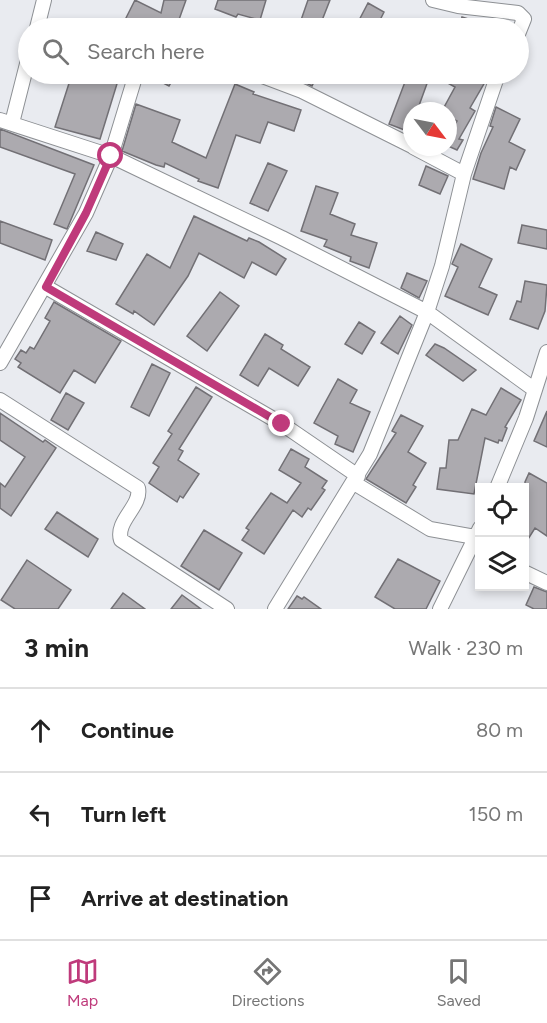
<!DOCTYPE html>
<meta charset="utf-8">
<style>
:root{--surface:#fff;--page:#f6f6f6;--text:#222;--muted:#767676;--line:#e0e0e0;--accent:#bf3a7b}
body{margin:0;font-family:Figtree,sans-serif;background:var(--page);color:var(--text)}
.controls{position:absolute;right:18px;bottom:18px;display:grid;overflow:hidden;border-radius:0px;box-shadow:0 3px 9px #0003}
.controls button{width:54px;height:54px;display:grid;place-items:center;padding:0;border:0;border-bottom:2px solid var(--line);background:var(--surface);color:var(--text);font:30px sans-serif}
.compass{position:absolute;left:403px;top:102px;width:54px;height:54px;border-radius:50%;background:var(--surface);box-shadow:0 3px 9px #0003;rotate:122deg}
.stop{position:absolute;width:18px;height:18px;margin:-14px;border:4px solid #bf3a7b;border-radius:50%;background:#fff}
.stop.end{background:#bf3a7b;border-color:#fff;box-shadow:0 2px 6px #0008}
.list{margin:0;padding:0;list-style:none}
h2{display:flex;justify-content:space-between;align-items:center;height:78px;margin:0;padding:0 24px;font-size:26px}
h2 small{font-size:20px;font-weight:400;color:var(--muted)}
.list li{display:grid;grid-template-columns:39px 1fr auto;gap:18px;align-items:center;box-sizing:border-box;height:84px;padding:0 24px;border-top:2px solid var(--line)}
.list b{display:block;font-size:22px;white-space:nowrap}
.list em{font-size:20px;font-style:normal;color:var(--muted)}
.icon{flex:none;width:33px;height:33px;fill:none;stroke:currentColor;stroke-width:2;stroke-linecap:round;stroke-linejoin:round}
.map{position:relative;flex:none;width:547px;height:609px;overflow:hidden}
.search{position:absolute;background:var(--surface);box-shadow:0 3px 9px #0003;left:18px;right:18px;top:18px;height:66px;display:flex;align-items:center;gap:15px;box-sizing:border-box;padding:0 21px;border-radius:33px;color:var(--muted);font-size:22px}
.sheet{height:330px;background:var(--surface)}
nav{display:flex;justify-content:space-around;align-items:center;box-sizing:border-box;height:84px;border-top:2px solid var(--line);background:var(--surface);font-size:16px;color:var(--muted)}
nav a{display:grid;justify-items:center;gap:3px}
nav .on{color:var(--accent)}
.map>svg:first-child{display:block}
.building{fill:#acaaaf;stroke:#727075;stroke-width:1.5}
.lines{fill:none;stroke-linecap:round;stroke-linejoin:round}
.minor-casing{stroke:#8d9094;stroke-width:16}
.minor{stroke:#fff;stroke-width:14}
.route{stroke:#bf3a7b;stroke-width:8}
</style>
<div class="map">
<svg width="547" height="609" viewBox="0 0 547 609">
<rect width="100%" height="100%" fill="#e9ebf0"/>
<!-- building -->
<path class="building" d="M135 0 161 13 164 0H186L176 28H161L148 23 145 28H121Z
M218 0H266L260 20 238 14 236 17 215 9Z
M308 0H330L319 28 300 23Z
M368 3 384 12 376 28H355Z
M462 17 491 26V28H459Z
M72 74H120L100 139 55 127Z
M146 74H176L169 86Z
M287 74H318L312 86Z
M408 74 429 78 417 111H412V133L389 124Z
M448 74H469L485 82 470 108 475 111 459 139 463 140 457 150 448 146V137L457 121 448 116V111H442L455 87 444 81Z
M235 84 254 92 253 94 301 110 294 131 268 122 260 143 236 135 218 188 198 181 199 179 165 163 164 167 156 165 122 151 136 104 180 120 172 142 206 158Z
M496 107 520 119 509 142 525 150 516 170 510 167 504 189 473 179 481 153 493 127 490 126Z
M0 129 94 165 67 229 54 224 75 174 0 147Z
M268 163 287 171 268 211 250 203Z
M426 166 448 176 440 194 419 185Z
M316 186 338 193 330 214 355 224 351 235 377 243 369 268 350 261 351 257 324 246 327 240 301 231Z
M194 216 247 241 249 238 259 242 286 259 276 275 252 262 244 278 199 253 188 276 154 325 134 311 133 314 116 304 147 254 170 268Z
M0 221 52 240 45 260 0 243Z
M522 225 547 230V249L518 243Z
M96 232 123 244 116 260 87 251Z
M461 244 492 259 479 287 497 295 488 315 445 296 458 267 452 264Z
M407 273 427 281 419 298 401 288Z
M525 281 547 285 545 311 538 329 510 319 517 301 521 302Z
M220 292 239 306 207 351 187 336Z
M54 302 121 341 95 383 74 370 60 393 18 367 21 363 15 359 21 350 26 353 30 347 34 349 50 321 45 318Z
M400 316 412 325 398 354 381 343Z
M359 322 375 332 362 354 345 344Z
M265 334 283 345 281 349 310 367 298 386 269 368 258 386 240 375Z
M435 344 444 348 476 370 463 381 426 355Z
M152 364 170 373 149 416 131 407Z
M338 379 357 390 350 403 370 412 353 452 335 444 338 436 314 423Z
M196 387 212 397 179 449 183 451 178 460 199 474 183 498 180 496 177 502 149 483 159 467 153 463 172 434 168 431Z
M501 388 521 400 505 427 507 428 502 441 499 440 498 443 485 438 474 494 437 489 440 468H446L449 440H458L472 409 486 415Z
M66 393 84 403 68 430 51 420Z
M547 411V447L534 441Z
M0 413 43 442 45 440 56 448 11 516 0 508V483L5 487 25 457 0 440Z
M401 415 423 426 408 452 426 463 413 485 416 487 406 503 366 479 396 433 392 431Z
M291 449 309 459 305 467 327 481 322 488 325 490 311 510 308 508 302 517 293 510 264 554 242 540 249 530 246 528 271 493 287 503 301 483 279 470Z
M529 473 547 483V536L535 528 525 544V482Z
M57 512 98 539 88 557 45 529Z
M204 530 242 553 219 590 181 566Z
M398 559 440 581 426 609H395L375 597Z
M27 560 71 590 58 609H15L1 600Z
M534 587 547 592V609H534L526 605Z
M123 593 145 609H111Z
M182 595 201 609H171Z
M297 596 302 599 304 597 321 609H288Z"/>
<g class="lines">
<defs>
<path id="minor" d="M433 0 458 6 518 13 524 19 518 34
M37 28 44 0
M257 74 302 91 412 146
M0 120 111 156 282 238 427 312 535 390
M12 123 28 60
M413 147 464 174
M46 287 282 424 358 476
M0 363 86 213 111 156 136 74
M0 400 138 488C142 506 115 521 121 540L227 609
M354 483 430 529 475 537 480 541
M497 488 526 418 547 352
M524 572 547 583
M275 609 370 454 427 312 442 266 464 174 498 74
M440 609 480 528"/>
</defs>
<!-- minor casing -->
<use href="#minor" class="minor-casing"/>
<!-- minor -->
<use href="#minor" class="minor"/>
</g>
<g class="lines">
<!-- route -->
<path class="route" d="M111 156 86 213 46 287 282 424"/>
</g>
</svg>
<div class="controls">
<button><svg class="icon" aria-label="locate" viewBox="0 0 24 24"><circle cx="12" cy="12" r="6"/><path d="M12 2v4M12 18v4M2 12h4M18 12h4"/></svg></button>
<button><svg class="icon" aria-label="layers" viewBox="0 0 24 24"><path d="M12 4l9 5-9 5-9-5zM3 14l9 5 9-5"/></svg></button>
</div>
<svg class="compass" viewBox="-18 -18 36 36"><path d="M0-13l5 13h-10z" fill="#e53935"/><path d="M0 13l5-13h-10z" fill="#767676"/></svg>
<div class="stop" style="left:111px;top:156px"></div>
<div class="stop end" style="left:282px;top:424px"></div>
<div class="search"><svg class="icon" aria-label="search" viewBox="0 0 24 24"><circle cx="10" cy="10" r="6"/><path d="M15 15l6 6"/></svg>Search here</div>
</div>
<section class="sheet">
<h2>3 min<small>Walk · 230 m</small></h2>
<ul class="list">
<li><svg class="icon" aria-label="ahead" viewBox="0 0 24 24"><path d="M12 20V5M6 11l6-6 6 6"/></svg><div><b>Continue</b></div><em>80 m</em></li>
<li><svg class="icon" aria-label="left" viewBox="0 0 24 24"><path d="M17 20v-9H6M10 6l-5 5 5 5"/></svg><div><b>Turn left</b></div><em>150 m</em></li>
<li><svg class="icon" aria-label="arrive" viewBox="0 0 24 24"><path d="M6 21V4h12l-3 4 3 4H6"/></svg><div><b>Arrive at destination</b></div></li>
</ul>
</section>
<nav>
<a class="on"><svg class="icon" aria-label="map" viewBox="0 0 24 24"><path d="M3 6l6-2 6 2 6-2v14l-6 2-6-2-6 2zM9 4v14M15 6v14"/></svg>Map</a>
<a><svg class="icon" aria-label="directions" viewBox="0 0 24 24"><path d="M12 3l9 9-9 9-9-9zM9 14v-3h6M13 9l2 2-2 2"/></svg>Directions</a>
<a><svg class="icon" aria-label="saved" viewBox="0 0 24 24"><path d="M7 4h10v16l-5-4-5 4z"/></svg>Saved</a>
</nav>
